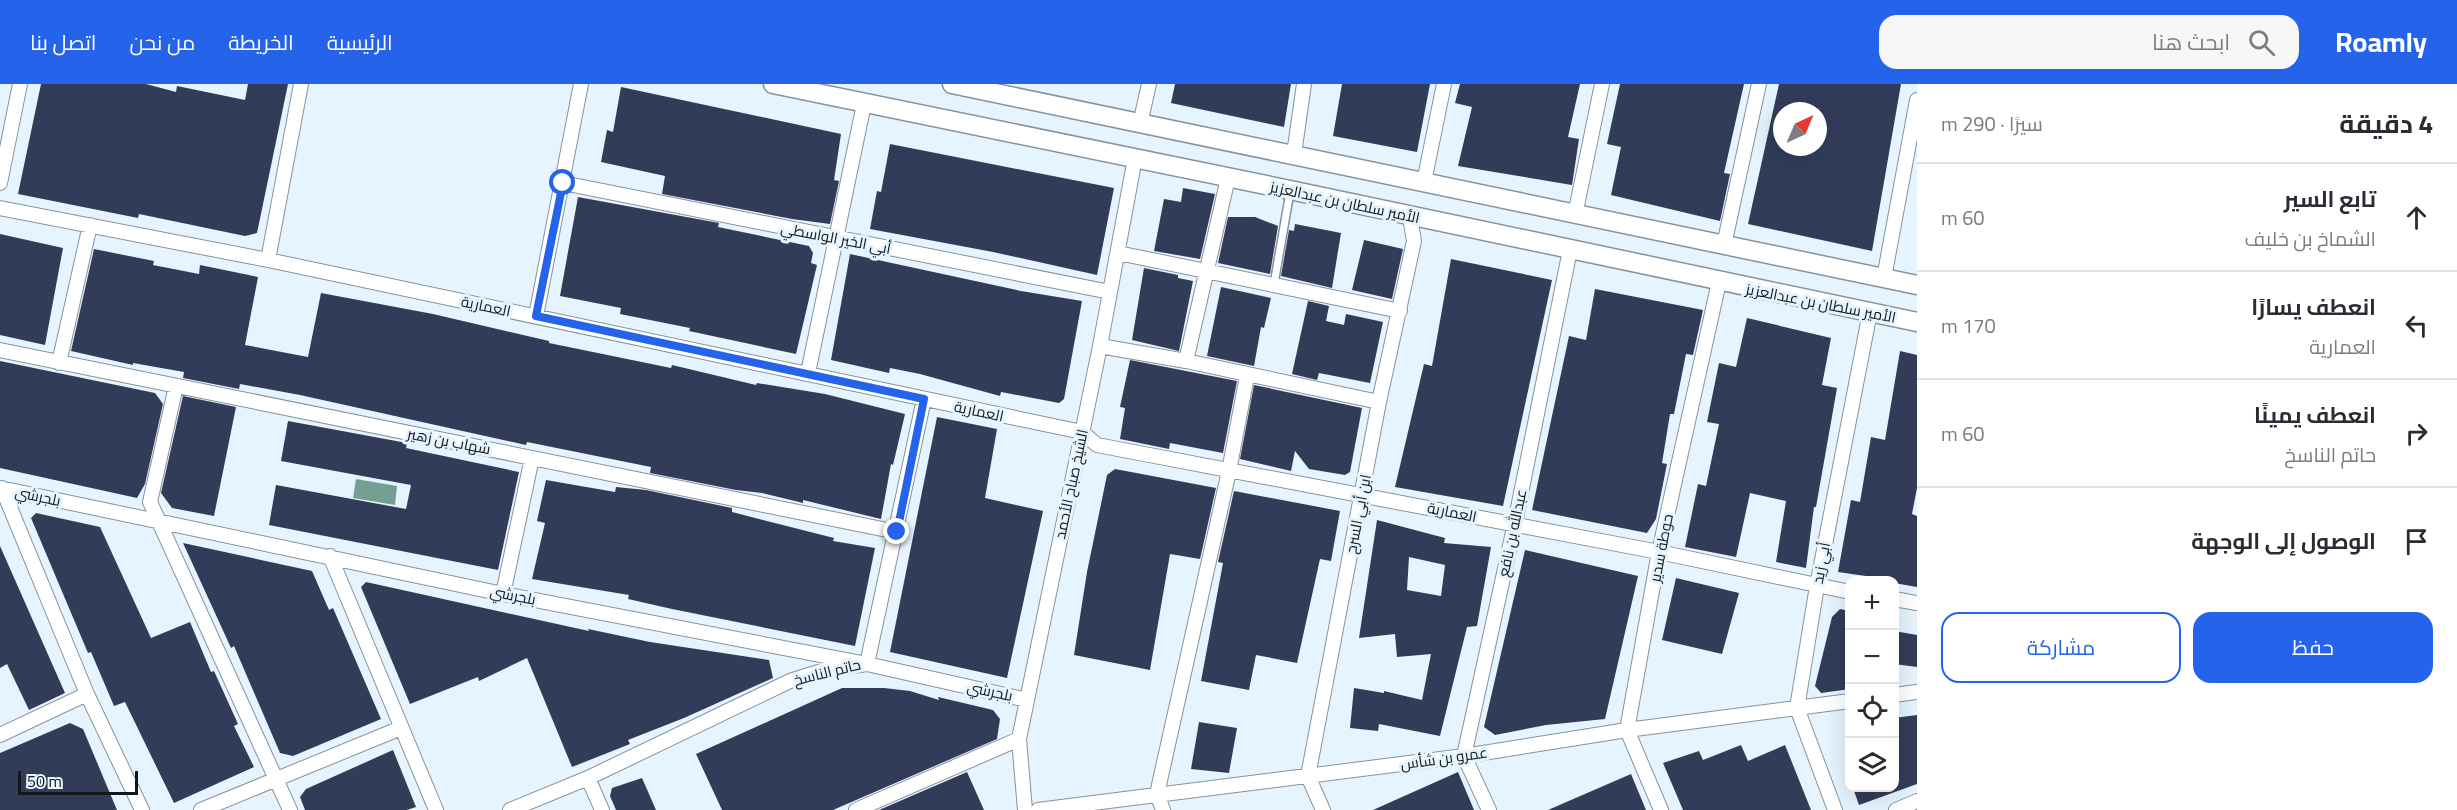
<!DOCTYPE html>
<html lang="ar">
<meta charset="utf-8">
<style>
:root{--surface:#fff;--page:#f7f7f7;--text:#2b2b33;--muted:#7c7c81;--line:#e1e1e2;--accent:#2563eb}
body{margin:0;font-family:Georgia,Cairo,serif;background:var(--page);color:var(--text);direction:rtl}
.controls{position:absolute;right:18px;bottom:18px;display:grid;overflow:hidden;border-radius:12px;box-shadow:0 6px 24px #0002}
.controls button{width:54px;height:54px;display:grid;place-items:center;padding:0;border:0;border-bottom:2px solid var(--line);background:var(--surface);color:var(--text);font:30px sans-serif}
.compass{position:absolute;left:1773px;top:18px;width:54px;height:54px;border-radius:50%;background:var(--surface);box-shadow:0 6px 24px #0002;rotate:44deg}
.scale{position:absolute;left:18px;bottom:15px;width:120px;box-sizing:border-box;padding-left:6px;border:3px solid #12171a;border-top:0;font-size:16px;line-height:21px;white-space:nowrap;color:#12171a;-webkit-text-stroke:4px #e5f4fe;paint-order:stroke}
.stop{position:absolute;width:18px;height:18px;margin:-14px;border:4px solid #2563eb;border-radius:50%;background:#fff}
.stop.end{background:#2563eb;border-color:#fff;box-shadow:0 2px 6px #0008}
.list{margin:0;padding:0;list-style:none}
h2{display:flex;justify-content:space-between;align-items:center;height:78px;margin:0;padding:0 24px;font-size:26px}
h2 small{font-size:20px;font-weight:400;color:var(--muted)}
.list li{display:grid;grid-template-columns:39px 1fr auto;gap:18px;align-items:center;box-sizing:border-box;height:108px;padding:0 24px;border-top:2px solid var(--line)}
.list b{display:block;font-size:22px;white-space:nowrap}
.list p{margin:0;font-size:20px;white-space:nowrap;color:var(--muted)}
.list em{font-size:20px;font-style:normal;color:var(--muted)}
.actions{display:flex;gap:12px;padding:18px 24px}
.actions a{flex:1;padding:14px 0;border:2px solid var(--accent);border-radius:18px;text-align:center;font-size:21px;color:var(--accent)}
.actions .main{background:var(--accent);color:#fff}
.icon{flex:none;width:33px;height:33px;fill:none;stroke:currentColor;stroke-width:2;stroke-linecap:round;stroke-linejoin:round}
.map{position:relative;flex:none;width:1917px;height:726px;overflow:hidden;direction:ltr}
header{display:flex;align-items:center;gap:36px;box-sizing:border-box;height:84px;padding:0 30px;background:var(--accent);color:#fff}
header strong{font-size:28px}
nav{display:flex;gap:33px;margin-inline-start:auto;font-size:21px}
.search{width:420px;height:54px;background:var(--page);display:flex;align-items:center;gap:15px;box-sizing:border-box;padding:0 21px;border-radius:18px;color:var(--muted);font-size:22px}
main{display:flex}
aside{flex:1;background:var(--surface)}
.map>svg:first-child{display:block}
.water{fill:#759f90}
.building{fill:#323c59;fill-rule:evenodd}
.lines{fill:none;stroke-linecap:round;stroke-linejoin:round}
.lane-casing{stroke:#86939c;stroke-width:10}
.street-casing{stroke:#86939c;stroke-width:16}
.secondary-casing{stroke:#86939c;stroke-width:21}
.lane{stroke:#fff;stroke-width:7}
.street{stroke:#fff;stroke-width:14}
.secondary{stroke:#fff;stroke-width:18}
.route{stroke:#2563eb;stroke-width:8}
.labels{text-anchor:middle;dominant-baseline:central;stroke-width:6;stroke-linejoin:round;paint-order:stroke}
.street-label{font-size:15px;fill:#12171a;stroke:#e5f4fe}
</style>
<header>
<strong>Roamly</strong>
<div class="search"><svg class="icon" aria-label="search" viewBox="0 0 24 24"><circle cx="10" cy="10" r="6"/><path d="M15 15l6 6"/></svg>ابحث هنا</div>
<nav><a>الرئيسية</a><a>الخريطة</a><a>من نحن</a><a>اتصل بنا</a></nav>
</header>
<main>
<aside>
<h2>4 دقيقة<small>سيرًا · 290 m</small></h2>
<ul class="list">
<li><svg class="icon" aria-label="ahead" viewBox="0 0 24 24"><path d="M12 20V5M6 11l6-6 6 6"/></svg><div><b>تابع السير</b><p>الشماخ بن خليف</p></div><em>60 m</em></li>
<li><svg class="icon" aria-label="left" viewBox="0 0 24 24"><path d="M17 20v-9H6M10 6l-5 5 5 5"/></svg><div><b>انعطف يسارًا</b><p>العمارية</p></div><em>170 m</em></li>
<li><svg class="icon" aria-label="right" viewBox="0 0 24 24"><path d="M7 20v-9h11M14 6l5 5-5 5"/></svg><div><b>انعطف يمينًا</b><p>حاتم الناسخ</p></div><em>60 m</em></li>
<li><svg class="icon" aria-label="arrive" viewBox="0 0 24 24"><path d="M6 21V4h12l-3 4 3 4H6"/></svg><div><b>الوصول إلى الوجهة</b></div></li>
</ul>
<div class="actions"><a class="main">حفظ</a><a>مشاركة</a></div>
</aside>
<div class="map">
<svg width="1917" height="726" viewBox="0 0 1917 726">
<rect width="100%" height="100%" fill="#e5f4fe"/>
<!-- water -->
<path class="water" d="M356 395 397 402 395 421 353 414Z"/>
<!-- building -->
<path class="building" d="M41 0H146L176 8 177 2 245 16 248 0H288L257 149 245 152 139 130 138 134 18 110Z
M1175 0H1291L1284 43 1171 19Z
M1342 0H1430L1417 68 1333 52Z
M1460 0H1580L1568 53 1579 55 1572 101 1458 82 1472 23 1455 19Z
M1620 0H1744L1724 89 1730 90 1720 137 1611 111 1621 63 1607 60Z
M1779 0H1901L1872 167 1748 140ZM1782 27H1818V63H1782Z
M621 3 841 50 834 96 839 97 830 140 792 135 662 110 665 92 601 78 607 46 613 48Z
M890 60 1114 104 1097 191 993 168 870 145 877 107 881 108Z
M1183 104 1215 110 1200 175 1154 167 1164 115 1181 118Z
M578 113 719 139 718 143 809 162 813 169 811 179 817 181 796 270 689 247 690 244 620 230 621 224 560 212Z
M1228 133H1255L1278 142 1270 190 1218 179Z
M1295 140 1341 149 1332 204 1281 192 1289 146 1294 147Z
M0 150 63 164 45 261 0 251Z
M1364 156 1403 165 1392 215 1352 206Z
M94 165 154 177 153 181 199 190 200 181 258 193 245 261 308 273 321 209 433 230 549 257V259L671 284 672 281 756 301 757 299 825 310 905 330 893 381 891 380 881 435 803 416V419L762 409 736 406 650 389 651 383 527 358 526 361 300 311 240 300 239 305 183 294 184 288 133 279V281L71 267Z
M850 170 1021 207 1082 217 1064 315 1059 319 1001 308 1000 312 920 290 890 284 889 289 831 276Z
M1451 175 1552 196 1503 422 1395 403 1424 280 1432 282Z
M1144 184 1178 191V194L1193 197 1179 267 1132 256Z
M1221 203 1271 214 1264 244 1261 243 1254 282 1207 272Z
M1595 205 1703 226 1693 271 1686 270 1674 330H1670L1662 379 1667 380 1656 435 1647 449 1532 426 1569 252 1586 256Z
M1308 217 1329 222 1326 237 1344 241 1346 230 1383 238 1370 299 1319 289 1317 296 1292 290Z
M1747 234 1831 254 1822 301 1837 304 1816 423H1814L1806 484 1776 478 1786 417 1750 409 1736 473 1685 463 1698 400 1706 402 1719 340 1707 338 1719 279 1736 283Z
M1900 267 1917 271V404L1912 430 1917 432V503L1894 499V496L1838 488 1851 416 1860 418 1871 353 1885 356Z
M1130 276 1237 297 1223 369 1170 359 1169 365 1120 355 1125 324 1120 323Z
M0 277 155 309 163 320 145 400 137 414 0 384Z
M1254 301 1362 324 1350 388 1345 391 1309 385 1295 367 1291 387 1240 375Z
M183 312 236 323 214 432 172 424 161 409Z
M937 333 997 345 985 414 1043 427 1007 594 890 568Z
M288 337 407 359 406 364 519 388 498 486 269 441 276 401 406 425 411 401 281 377Z
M1115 385 1216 404 1200 475 1170 470 1150 586 1074 571 1087 488 1107 391Z
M546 396 615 408 616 403 646 406 732 424V428L834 454 833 457 875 464 855 562 672 525 628 515 629 511 532 495 545 439 537 437Z
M1234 407 1340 427 1331 477 1320 475 1297 579 1256 571 1249 606 1201 597 1223 479 1218 478Z
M36 429 100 443 151 554 190 538 211 588 214 587 238 640 234 642 254 683 174 719 125 618 114 622 91 568 88 569 31 434Z
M1377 436 1445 454 1444 459 1491 463 1477 542 1467 543 1440 652 1379 640 1378 647 1350 644 1354 604 1384 609V607L1422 616 1431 570 1397 573 1395 550 1359 554ZM1409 473 1445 481 1441 512 1407 506Z
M183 459 312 487 329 526 333 524 381 635 293 672 280 669 234 562 231 564Z
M0 462 65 609 29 626 7 580 0 584Z
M1525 466 1638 492 1605 635 1546 641 1495 651 1484 643Z
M1676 494 1739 509 1722 570 1662 556Z
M366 498 589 547 588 545 650 558 769 576 773 594 684 634 628 656 630 660 572 683 527 574 479 597 478 593 410 620 361 503Z
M1840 525 1850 527V605L1821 609 1815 602 1832 533Z
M1894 547 1917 551V583L1894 580Z
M842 604H884L910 607 939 616 938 613 993 626 1000 635 997 655 833 726H722L696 670Z
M1917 631V700L1859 721 1853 704H1894V634Z
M1199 638 1237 644 1229 689 1191 685Z
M70 639 83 645 117 726H0V669Z
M1741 661 1748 677 1785 661 1811 726H1683L1663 679 1699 667 1703 676Z
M393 666 416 723 407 726H305L300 713 306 705Z
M967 688 984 726H879Z
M1458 688 1474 726H1373Z
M1631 690 1646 726H1548Z
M642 694 656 726H616L610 712 612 704Z"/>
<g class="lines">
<defs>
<path id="lane" d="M1274 200 1290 108"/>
<path id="street" d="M1140 40 1149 0
M1294 70 1304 0
M1424 98 1444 0
M0 99 20 0
M563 99 1110 208
M0 124 268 176 1082 348 1097 361 1659 468 1850 508
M1575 131 1602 0
M1724 161 1759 0
M1118 169 1400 227
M268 176 301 0
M1884 194 1917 16
M536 232 581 0
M1100 262 1186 277 1379 318
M0 266 897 448
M1186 277 1228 94
M59 279 90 141
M808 289 864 20
M176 302 150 418 290 726
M0 404 503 510 867 580 1027 616
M2 404 87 610 142 726
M330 472 436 726
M503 510 532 374
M1894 515 1917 519
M1894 611 1917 608
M0 651 87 610
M588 694 602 726
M201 726 401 644
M510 726 588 694 790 597 825 586 867 580 924 315
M856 726 1019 655
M1025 726 1019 655 1100 262 1135 74
M1038 726 1464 672 1627 646 1850 617
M1163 726 1157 710 1229 387 1247 292
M1323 726 1308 692 1379 318 1414 157 1410 133
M1489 726 1464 672 1515 439 1570 166
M1661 726 1627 646 1659 468 1719 198
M1835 726 1797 624 1817 502 1870 228
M1896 726 1917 717"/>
<path id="secondary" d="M773 0 1290 106 1917 238
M952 0 1917 201"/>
</defs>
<!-- lane casing -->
<use href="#lane" class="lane-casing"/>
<!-- street casing -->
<use href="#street" class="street-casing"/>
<!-- secondary casing -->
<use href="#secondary" class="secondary-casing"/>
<!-- lane -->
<use href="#lane" class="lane"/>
<!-- street -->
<use href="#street" class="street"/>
<!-- secondary -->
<use href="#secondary" class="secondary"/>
</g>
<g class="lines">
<!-- route -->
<path class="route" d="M563 99 536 232 924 315 897 448"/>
</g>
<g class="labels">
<!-- street labels -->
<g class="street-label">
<text transform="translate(1345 118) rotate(12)">الأمير سلطان بن عبدالعزيز</text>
<text transform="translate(836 154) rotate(11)">أبي الخير الواسطي</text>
<text transform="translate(1821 219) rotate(11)">الأمير سلطان بن عبدالعزيز</text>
<text transform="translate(486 222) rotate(12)">العمارية</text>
<text transform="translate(979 327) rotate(12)">العمارية</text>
<text transform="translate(449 357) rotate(11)">شهاب بن زهير</text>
<text transform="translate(1071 400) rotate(-78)">الشيخ صباح الأحمد</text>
<text transform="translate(38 412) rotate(12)">بلجرشي</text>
<text transform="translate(1452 428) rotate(11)">العمارية</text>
<text transform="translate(1358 430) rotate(-79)">ابن أبي السرح</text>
<text transform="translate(1512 449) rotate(-78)">عبدالله بن نافع</text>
<text transform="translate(1661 464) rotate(-79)">حوطة سدير</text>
<text transform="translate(1821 479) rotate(-79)">أبي زيد</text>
<text transform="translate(513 511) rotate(11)">بلجرشي</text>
<text transform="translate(827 588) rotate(-14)">حاتم الناسخ</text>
<text transform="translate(990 607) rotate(12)">بلجرشي</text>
<text transform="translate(1444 674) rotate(-8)">عمرو بن شأس</text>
</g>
</g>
</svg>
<div class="controls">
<button>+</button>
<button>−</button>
<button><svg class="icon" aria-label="locate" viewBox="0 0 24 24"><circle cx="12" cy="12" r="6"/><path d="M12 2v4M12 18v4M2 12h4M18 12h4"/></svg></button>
<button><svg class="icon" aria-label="layers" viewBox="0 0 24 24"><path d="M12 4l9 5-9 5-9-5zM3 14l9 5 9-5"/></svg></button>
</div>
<svg class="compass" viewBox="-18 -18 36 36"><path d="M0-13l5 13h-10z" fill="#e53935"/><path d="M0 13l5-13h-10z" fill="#7c7c81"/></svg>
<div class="scale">50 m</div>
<div class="stop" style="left:563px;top:99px"></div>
<div class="stop end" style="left:897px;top:448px"></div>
</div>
</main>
